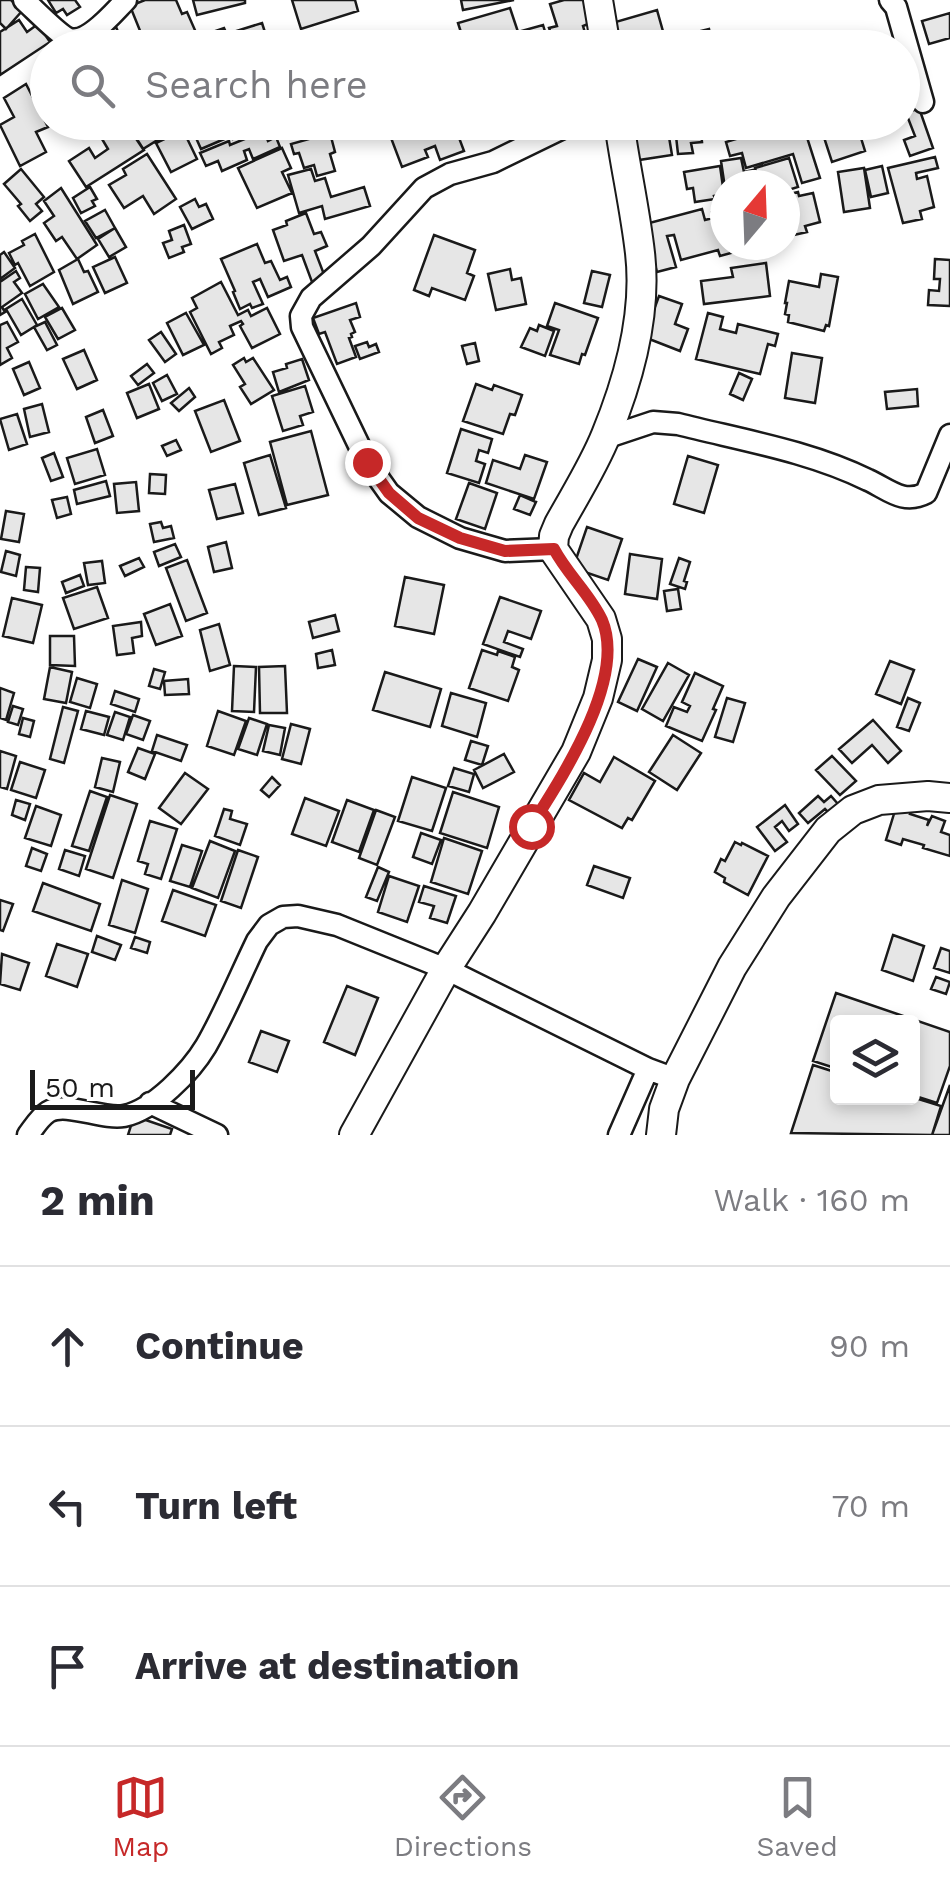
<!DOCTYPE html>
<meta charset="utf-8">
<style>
:root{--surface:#fff;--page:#f7f7f7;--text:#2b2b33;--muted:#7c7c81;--line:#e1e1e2;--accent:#c62828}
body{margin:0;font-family:"Work Sans",sans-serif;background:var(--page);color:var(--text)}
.controls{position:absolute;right:30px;bottom:30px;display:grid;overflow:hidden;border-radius:10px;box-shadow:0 5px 15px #0003}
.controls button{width:90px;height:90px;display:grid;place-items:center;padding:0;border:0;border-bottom:2px solid var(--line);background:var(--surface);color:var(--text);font:50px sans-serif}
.compass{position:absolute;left:710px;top:170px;width:90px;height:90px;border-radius:50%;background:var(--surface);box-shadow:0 5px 15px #0003;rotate:19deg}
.scale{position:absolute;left:30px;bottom:25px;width:165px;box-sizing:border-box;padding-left:10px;border:5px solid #1a1a1a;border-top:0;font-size:28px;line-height:35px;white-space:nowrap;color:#1a1a1a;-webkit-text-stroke:8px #fff;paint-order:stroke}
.stop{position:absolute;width:30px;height:30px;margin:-22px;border:8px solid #c62828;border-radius:50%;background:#fff}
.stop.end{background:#c62828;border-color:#fff;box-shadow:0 2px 10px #0008}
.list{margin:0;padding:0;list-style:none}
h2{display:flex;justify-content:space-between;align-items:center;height:130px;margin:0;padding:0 40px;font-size:42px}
h2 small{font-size:32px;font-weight:400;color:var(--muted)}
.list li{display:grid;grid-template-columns:65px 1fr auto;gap:30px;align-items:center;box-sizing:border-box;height:160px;padding:0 40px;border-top:2px solid var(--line)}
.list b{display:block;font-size:38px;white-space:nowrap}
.list em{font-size:32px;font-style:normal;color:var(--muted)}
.icon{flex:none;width:55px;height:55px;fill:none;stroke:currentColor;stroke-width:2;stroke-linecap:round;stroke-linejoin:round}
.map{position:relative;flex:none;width:950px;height:1135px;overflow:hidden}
.search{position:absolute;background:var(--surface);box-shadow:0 5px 15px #0003;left:30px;right:30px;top:30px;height:110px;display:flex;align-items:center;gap:25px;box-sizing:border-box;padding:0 35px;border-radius:55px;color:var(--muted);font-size:38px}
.sheet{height:610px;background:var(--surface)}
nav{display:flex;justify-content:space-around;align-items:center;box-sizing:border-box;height:140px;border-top:2px solid var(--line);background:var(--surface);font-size:28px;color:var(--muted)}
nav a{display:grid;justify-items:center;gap:5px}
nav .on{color:var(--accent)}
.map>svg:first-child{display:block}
.building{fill:#e6e6e6;stroke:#1a1a1a;stroke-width:2.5}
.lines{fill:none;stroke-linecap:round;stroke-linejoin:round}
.street-casing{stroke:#1a1a1a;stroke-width:25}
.secondary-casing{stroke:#1a1a1a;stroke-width:32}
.street{stroke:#fff;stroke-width:20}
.secondary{stroke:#fff;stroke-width:28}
.route{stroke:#c62828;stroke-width:12}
</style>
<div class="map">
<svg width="950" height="1135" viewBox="0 0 950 1135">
<rect width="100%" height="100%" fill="#fff"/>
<!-- building -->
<path class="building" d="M0 0H11L22 11 6 29 0 23Z
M48 0H75L80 7 67 15 63 9 56 13Z
M145 0H176L182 14 187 12 198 37 171 48H147L130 6Z
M193 0H245V3L197 15Z
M292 0H355L358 11 301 29Z
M461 0H514L463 10Z
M564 0H586L593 22 583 26 589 46 556 48 549 28 557 26 550 4Z
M510 8 518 32 543 25 550 48H526L524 43 508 48H466L458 23Z
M657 10 664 35 619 48 612 23Z
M950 13V38L929 44 922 21Z
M19 20 27 32 38 24 50 42 0 75V32Z
M262 23 270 48H238L233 32Z
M116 27 125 48H91L88 40Z
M224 28 233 48H202L198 37Z
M709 29 713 48H656L655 42Z
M48 73V105L32 84Z
M26 84 48 127 36 132 46 152 20 166 0 125 14 117 4 98Z
M919 108 933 148 910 156 904 140 915 136 906 113Z
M96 122H126L144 150 86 187 69 161 89 148 95 158 108 149 93 124Z
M134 122H148L159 139 143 149 135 137 141 133Z
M189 122H222L229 137 201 149Z
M226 122H270L271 125 233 139Z
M385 122H441L438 124 442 132 455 127 464 151 440 160 435 146 425 150 428 157 402 167Z
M649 122H663L665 132 668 131 672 155 639 160 633 125Z
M700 122 702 142 691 143 693 153 678 154 675 127 685 126V123Z
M819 122H856L865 151 832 162Z
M789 123 793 135 805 131 820 178 802 183 793 154 746 168 742 153 730 156 726 142Z
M183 130 197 159 171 172 156 143Z
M264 131 268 141 276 137 280 147 253 159 249 149 244 151 247 160 222 171 218 161 206 166 200 153 229 141 230 145Z
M330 133 335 152 330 154 335 171 317 176 314 165 304 168 299 153 294 154 291 144Z
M282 148 291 168 282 172 292 193 257 208 238 168Z
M147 154 176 199 154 214 143 196 124 208 109 185 126 175 123 169Z
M935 157 938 168 916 173 917 179 927 176 934 207 920 211 922 219 903 223 888 168Z
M741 158 744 172 753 170 755 185H764H725V188L721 161Z
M789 158 798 187 785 191V185L775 183 767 185 765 180 759 182 755 168Z
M720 166 724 194 714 196 715 199 695 202 693 188 687 189 684 172Z
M882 166 888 193 871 197 865 170Z
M864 168 870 208 844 212 838 172Z
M21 169 44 197 36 204 42 211 30 221 18 206 21 204 4 184Z
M311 169 315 181 325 178 331 197 364 187 370 206 325 219 322 206 299 213 288 175Z
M90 187 97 199 92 201 95 206 81 213 73 198Z
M61 188 97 245 77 259 62 237 56 241 44 223 54 216 44 201Z
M798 192 799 196 813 193 820 222 805 226 807 232 785 237V195Z
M195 199 199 207 206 204 213 219 192 229 180 207Z
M702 209 705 220 713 218 712 212 725 209V245H740L742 250 720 256 718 250 681 260 674 235 667 236 676 267 657 272 649 242 638 226Z
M105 210 115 228 96 238 85 221Z
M306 213 314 234 321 232 327 246 315 251 325 277 312 282 302 255 284 261 273 230 287 225 286 221Z
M184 225 191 244 182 247 184 252 169 258 163 243 172 240 169 231Z
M115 228 126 247 109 257 98 239Z
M35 234 54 272 30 286 18 263 15 265 9 253 24 245 22 241Z
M434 235 475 250 467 273 474 276 465 300 432 288 429 296 414 290Z
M257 244 265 263 271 261 280 280 287 277 291 287 268 297 260 279 253 282 263 304 252 308 250 304 240 309 233 292 235 291 221 259Z
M4 252 15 268 0 279V255Z
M115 257 127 283 105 293 93 267Z
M78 259 84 272 88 271 98 292 73 304 59 270Z
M935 259 950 260V306L928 305 929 290 939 291 940 279H934Z
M766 263 770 296 704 304 701 281 733 277 731 268Z
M510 269 512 280 521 278 526 304 496 310 488 274Z
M16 271 20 278 14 282 22 293 2 307 5 312 0 315V282Z
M592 271 610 275 602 307 584 303Z
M821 274 838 277 829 326 826 325 824 331 788 322 789 315 785 314 787 303H785L789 281 819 287Z
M221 282 238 315 248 310 251 316 267 308 280 334 252 348 240 326 243 324 241 321 230 326 234 335 219 342 222 348 211 354 190 312 197 308 192 298Z
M43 284 59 307 38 319 25 294Z
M659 296 682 304 675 324 688 329 680 351 644 337Z
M22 299 37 325 21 335 6 309Z
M356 303 360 317 350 320 355 332 351 334 352 337 349 338 356 357 337 364 325 332 319 334 313 318Z
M555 303 598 318 585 355 582 354 579 364 550 355 559 330 547 326Z
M62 308 75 330 58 339 45 317Z
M186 313 204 345 183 355 167 323Z
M708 313 723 317 720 329 736 333 738 324 778 334 775 346 768 344 760 374 696 359Z
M7 322 18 342 7 348 12 358 0 365V325Z
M45 322 57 345 47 350 34 327Z
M539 325 554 331 545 356 521 347 530 328 537 331Z
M161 332 176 354 165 362 149 340Z
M367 342 369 347 376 344 379 352 360 359 355 346Z
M475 343 479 361 467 364 462 346Z
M84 350 97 380 77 389 63 359Z
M792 353 822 358 815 403 785 398Z
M244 358 246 362 253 358 274 390 251 404 240 387 245 384 233 365Z
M302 359 309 380 279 392 273 372 287 368 286 364Z
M29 362 40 388 24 395 13 369Z
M147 364 154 373 138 385 131 376Z
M739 373 752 379 743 400 730 394Z
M167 375 177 394 162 401 153 383Z
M149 384 159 409 137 418 127 393Z
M476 384 492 390 494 385 522 395 515 415 510 414 503 434 463 421Z
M305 386 313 412 300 416 303 425 283 431 272 396Z
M189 388 195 397 179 411 171 403Z
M917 389 918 406 887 409 885 392Z
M224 400 240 441 211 452 195 411Z
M42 404 49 432 30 437 24 409Z
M103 410 113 436 95 443 86 417Z
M17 414 27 444 9 450 0 419Z
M461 429 492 439 488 453 479 450 476 461 485 464 479 483 447 473Z
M311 431 328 495 287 505 270 442Z
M176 440 181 450 167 456 162 446Z
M97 449 105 475 75 484 67 458Z
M54 453 63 477 51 481 42 458Z
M270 455 286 508 259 515 244 463Z
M525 455 547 462 534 499 486 483 493 460 520 469Z
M688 456 718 465 704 513 674 504Z
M150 474 166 475 165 494 149 493Z
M106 481 110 496 77 504 74 490Z
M136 482 139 511 117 513 114 484Z
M469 483 497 493 485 529 456 519Z
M235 484 243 513 217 519 209 490Z
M520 495 536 502 530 515 514 509Z
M67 497 71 514 57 518 52 500Z
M6 511 24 514 19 542 1 539Z
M161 522 163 528 171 526 174 538 154 542 150 524Z
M587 527 622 539 608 580 573 568Z
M226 542 232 568 214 572 208 547Z
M175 544 181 557 159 566 154 552Z
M6 551 20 555 16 576 1 572Z
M630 554 662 559 657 599 625 594Z
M139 558 144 567 125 576 120 566Z
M679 558 690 562 684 581 687 582 685 589 670 584Z
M187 560 207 613 186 621 166 568Z
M102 561 105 583 88 585 84 563Z
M26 567 40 568 38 592 24 590Z
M80 575 84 586 66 593 62 582Z
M405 577 444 585 434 634 395 626Z
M97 587 108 618 74 629 63 598Z
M678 589 681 609 667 611 664 591Z
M500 597 541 611 531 639 508 631 504 642 523 649 520 657 483 644Z
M12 598 42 605 33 643 3 636Z
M170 604 182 636 156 645 144 614Z
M335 615 339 631 313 638 309 622Z
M141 622 142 636 132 638 134 653 117 655 113 626Z
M219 624 230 665 210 671 200 630Z
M50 636H74L75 666 50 665Z
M332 650 335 665 318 668 316 654Z
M482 650 497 655 498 651 515 657 512 667 519 670 508 701 469 688Z
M638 659 657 667 637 711 618 702Z
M890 661 914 670 901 704 876 694Z
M668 663 689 675 663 721 642 709Z
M234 666 256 667 254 712 232 711Z
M285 666 287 713H260L259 667Z
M50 667 72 672 66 703 44 699Z
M154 669 165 672 160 689 149 686Z
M385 672 441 689 430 727 373 710Z
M695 673 723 686 713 709 716 710 702 741 666 726 674 707 687 712 690 706 682 702Z
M77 678 97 684 90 708 70 702Z
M188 679 189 694 165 695 164 681Z
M0 688 14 693 6 720 0 718Z
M115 691 139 699 135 712 111 704Z
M451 693 486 703 477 737 442 726Z
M727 698 745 703 733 742 715 737Z
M908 698 920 703 909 731 897 727Z
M13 706 23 709 18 725 8 722Z
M63 707 78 711 64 763 50 759Z
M86 711 109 717 104 735 81 729Z
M218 711 246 721 234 755 207 746Z
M115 712 130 717 123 740 107 735Z
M133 715 150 721 143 740 126 734Z
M23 718 34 721 30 737 19 734Z
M249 718 267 724 257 755 238 749Z
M873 720 901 751 888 763 872 745 852 763 839 749Z
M291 724 310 729 301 764 282 759Z
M269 725 285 728 280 755 263 751Z
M157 735 187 745 181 761 152 751Z
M673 735 701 753 677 790 649 772Z
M471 741 488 746 482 765 465 760Z
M138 748 155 754 145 779 128 772Z
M0 751 16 756 7 789 0 787Z
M504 754 514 772 483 788 474 770Z
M832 756 856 781 840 795 816 770Z
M614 757 655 781 632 820 628 818 622 828 569 800 584 773 600 782Z
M102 758 120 762 113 792 95 787Z
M20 762 45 770 36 798 11 790Z
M454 768 474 774 469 792 448 786Z
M185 773 208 789 181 824 159 808Z
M272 777 280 785 269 797 261 790Z
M412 777 446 788 432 831 398 821Z
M90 791 107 797 89 851 72 846Z
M453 792 499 807 487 848 440 833Z
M110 795 137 804 113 878 86 869Z
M818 796 824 802 831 796 838 804 828 812 825 809 808 823 799 813Z
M305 798 339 811 326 846 292 834Z
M16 800 30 804 25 820 12 815Z
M347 800 374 810 359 852 332 842Z
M897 804 912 809 910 814 929 820 927 826 932 816 945 821 941 832 950 835V856L923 848 924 845 903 839 901 845 886 840Z
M785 805 798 824 789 831 782 821 775 827 787 842 775 851 757 827Z
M36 806 61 815 51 846 25 838Z
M224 809 232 811 230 819 247 824 240 845 215 836Z
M376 810 395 817 377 865 359 858Z
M150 821 177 829 161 879 145 874 148 864 138 861Z
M421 833 441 840 432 864 413 857Z
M444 838 482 851 468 894 431 882Z
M210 841 235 851 218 898 192 888Z
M735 842 741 845 742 843 768 856 748 895 724 882 725 878 715 872 721 859 725 861Z
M182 845 202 851 190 887 170 881Z
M32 848 47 854 41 871 26 866Z
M65 850 85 856 79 876 59 869Z
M238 850 258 857 241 908 221 901Z
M594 866 630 878 623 898 587 885Z
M378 867 389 872 377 901 366 897Z
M389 876 419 886 407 922 378 912Z
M122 880 148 889 135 933 109 925Z
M43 883 100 904 91 931 33 911Z
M424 886 456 896 447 923 430 918 434 906 419 902Z
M173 890 216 905 205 936 162 921Z
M0 900 13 904 3 931 0 930Z
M893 935 924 946 913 981 882 970Z
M97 936 121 945 115 960 92 952Z
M135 937 150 942 147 953 131 948Z
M57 944 88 954 77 987 46 976Z
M941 948 950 951V973L934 968Z
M2 954 29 963 20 990 0 984Z
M936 977 950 982 946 994 931 989Z
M347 986 378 998 355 1055 324 1042Z
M836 993 950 1032V1066L937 1103 912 1095V1022H838V1069L813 1061Z
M261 1031 289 1041 277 1072 249 1062Z
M813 1065 838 1073V1098L912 1097 941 1106 932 1135 791 1133Z
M950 1085V1135H932Z
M134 1116 172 1129 170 1135H128Z"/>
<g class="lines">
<defs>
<path id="street" d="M24 0C34 9 56 32 67 38 86 47 114 12 126 0
M890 0 896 7 923 102
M605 438 653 422 678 424C741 440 809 451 868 480 888 489 903 505 926 493L950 435
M553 549 505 551 460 538 418 517 389 493 367 462 302 327 301 316 311 298 371 246 424 188 450 174 493 162 575 122
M150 1103 217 1135
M28 1135C34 1127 40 1117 48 1112 66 1101 102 1120 124 1116 154 1110 191 1071 206 1046 225 1013 240 976 257 941L269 925 283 917 298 916 337 925 446 969 648 1069 675 1079
M619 1135 648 1069"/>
<path id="secondary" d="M598 0 606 48
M354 1135 446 969 482 913 576 752 598 698 607 660V639L601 619 553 549 554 536 559 524C575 495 594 465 606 435 629 379 647 313 640 253 635 209 625 166 619 122
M661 1135 664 1109 675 1079 732 967 776 897 828 830 853 810 879 800 928 796 950 798"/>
</defs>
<!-- street casing -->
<use href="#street" class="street-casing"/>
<!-- secondary casing -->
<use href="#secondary" class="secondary-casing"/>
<!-- street -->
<use href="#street" class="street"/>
<!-- secondary -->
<use href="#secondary" class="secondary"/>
</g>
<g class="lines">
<!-- route -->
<path class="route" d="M367 462 389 493 418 518 460 538 505 551 554 549C567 574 590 594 602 620 627 679 562 777 531 826"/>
</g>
</svg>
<div class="controls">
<button><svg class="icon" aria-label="layers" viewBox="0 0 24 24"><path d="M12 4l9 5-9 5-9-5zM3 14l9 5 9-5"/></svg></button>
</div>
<svg class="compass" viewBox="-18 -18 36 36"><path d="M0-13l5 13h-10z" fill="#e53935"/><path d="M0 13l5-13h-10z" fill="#7c7c81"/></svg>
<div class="scale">50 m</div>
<div class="stop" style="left:531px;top:826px"></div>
<div class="stop end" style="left:367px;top:462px"></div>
<div class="search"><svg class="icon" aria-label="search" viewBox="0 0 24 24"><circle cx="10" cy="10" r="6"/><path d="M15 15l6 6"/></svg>Search here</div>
</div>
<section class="sheet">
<h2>2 min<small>Walk · 160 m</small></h2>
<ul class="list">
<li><svg class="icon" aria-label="ahead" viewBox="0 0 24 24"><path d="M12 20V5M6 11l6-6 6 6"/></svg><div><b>Continue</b></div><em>90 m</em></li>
<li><svg class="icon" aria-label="left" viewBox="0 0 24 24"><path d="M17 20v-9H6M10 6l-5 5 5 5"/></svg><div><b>Turn left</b></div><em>70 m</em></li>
<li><svg class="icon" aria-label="arrive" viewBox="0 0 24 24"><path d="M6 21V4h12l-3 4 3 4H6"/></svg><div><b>Arrive at destination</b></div></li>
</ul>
</section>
<nav>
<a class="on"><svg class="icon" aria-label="map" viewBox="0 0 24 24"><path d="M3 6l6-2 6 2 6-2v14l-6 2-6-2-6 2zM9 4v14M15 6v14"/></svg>Map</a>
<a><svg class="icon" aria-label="directions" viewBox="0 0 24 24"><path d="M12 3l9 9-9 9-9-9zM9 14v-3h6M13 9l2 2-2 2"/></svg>Directions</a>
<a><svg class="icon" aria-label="saved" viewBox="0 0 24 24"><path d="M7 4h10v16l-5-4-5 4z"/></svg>Saved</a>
</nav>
